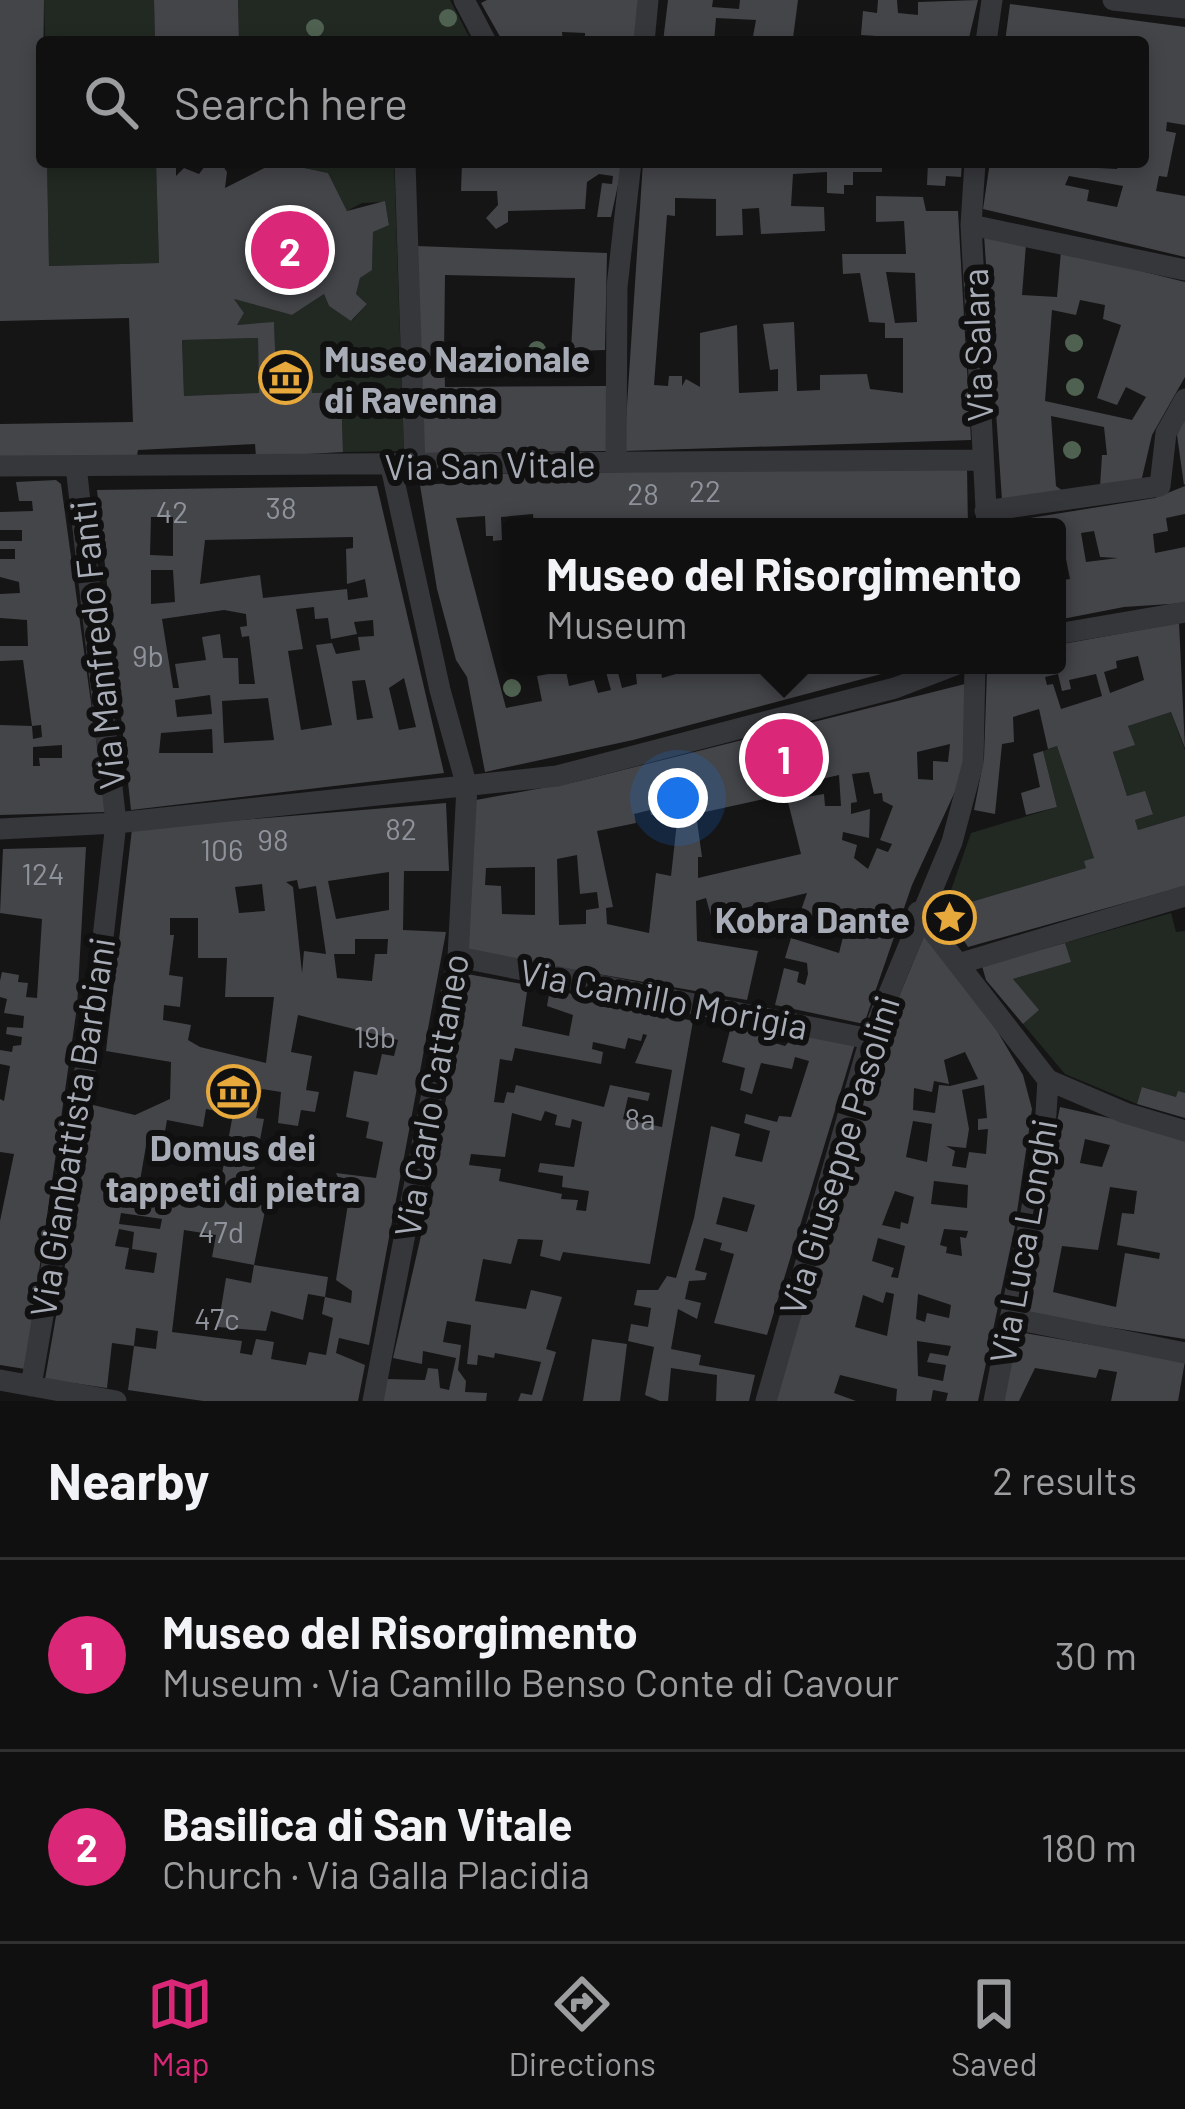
<!DOCTYPE html>
<meta charset="utf-8">
<style>
:root{--surface:#101010;--page:#1e1e1e;--text:#f1f3f6;--muted:#9c9d9f;--line:#303030;--accent:#db2777}
body{margin:0;font-family:Barlow,sans-serif;background:var(--page);color:var(--text)}
.you{position:absolute;left:678px;top:798px;width:42px;height:42px;margin:-30px;border:9px solid #fff;border-radius:50%;background:#1a73e8;box-shadow:0 0 0 18px #1a73e833}
.badge{display:grid;place-items:center;width:78px;height:78px;border-radius:50%;background:var(--accent);color:#fff;font-size:39px;font-weight:700}
.pin{position:absolute;translate:-50% -50%;border:6px solid #fff;box-shadow:0 3px 12px #0006}
.popup{position:absolute;left:502px;top:518px;width:564px;height:156px;box-sizing:border-box;display:grid;place-content:center;border-radius:12px;background:var(--surface);filter:drop-shadow(0 3px 9px #0005);font-size:39px;white-space:nowrap;color:var(--muted)}
.popup b{font-size:45px;color:var(--text)}
.popup::after{content:'';position:absolute;left:50%;top:100%;margin-left:-24px;border:24px solid transparent;border-top-color:var(--surface)}
.list{margin:0;padding:0;list-style:none}
h2{display:flex;justify-content:space-between;align-items:center;height:156px;margin:0;padding:0 48px;font-size:51px}
h2 small{font-size:39px;font-weight:400;color:var(--muted)}
.list li{display:grid;grid-template-columns:78px 1fr auto;gap:36px;align-items:center;box-sizing:border-box;height:192px;padding:0 48px;border-top:3px solid var(--line)}
.list b{display:block;font-size:45px;white-space:nowrap}
.list p{margin:0;font-size:39px;white-space:nowrap;color:var(--muted)}
.list em{font-size:39px;font-style:normal;color:var(--muted)}
.icon{flex:none;width:66px;height:66px;fill:none;stroke:currentColor;stroke-width:2;stroke-linecap:round;stroke-linejoin:round}
.map{position:relative;flex:none;width:1185px;height:1401px;overflow:hidden}
.search{position:absolute;background:var(--surface);box-shadow:0 6px 18px #0003;left:36px;right:36px;top:36px;height:132px;display:flex;align-items:center;gap:30px;box-sizing:border-box;padding:0 42px;border-radius:12px;color:var(--muted);font-size:45px}
.sheet{height:540px;background:var(--surface)}
nav{display:flex;justify-content:space-around;align-items:center;box-sizing:border-box;height:168px;border-top:3px solid var(--line);background:var(--surface);font-size:33px;color:var(--muted)}
nav a{display:grid;justify-items:center;gap:6px}
nav .on{color:var(--accent)}
.map>svg:first-child{display:block}
.green{fill:#212922}
.building{fill:#444549;fill-rule:evenodd}
.lines{fill:none;stroke-linecap:round;stroke-linejoin:round}
.street{stroke:#36373b;stroke-width:21}
.tree{fill:#4f6150}
.labels{text-anchor:middle;dominant-baseline:central;stroke-width:12;stroke-linejoin:round;paint-order:stroke}
.number-label{font-size:30px;fill:#8e929b}
.street-label{font-size:36px;fill:#a7acb6;stroke:#101011}
.poi-label{font-size:36px;font-weight:bold;fill:#a7acb6;stroke:#101011;text-anchor:start}
</style>
<div class="map">
<svg width="1185" height="1401" viewBox="0 0 1185 1401">
<rect width="100%" height="100%" fill="#151516"/>
<!-- green -->
<path class="green" d="M44 0H154L155 42H45Z
M238 0H450L472 42H239Z
M47 162H156L159 263 49 266Z
M276 162H394L404 451 343 452 341 392 312 393 311 372 276 373 274 323 237 325 244 313 234 299 292 315 324 294 329 306 352 321 367 304 356 294 360 278 372 269 373 232 389 224 385 202 362 203 347 211 328 173Z
M258 338 259 393 184 396 182 340Z
M1171 712 1185 750V816L1138 830 1135 820 1153 813 1145 792 1127 796 1113 752 1134 745 1128 726Z
M1057 746 1094 858 1086 868 944 910 971 833 1057 807 1043 751Z
M1171 913 1176 932 1185 931V1093L1176 1097 1143 1087 1137 1104 1065 1074 1023 1024 1038 1010 1013 979 1070 962 1065 943Z"/>
<!-- building -->
<path class="building" d="M0 0H44L42 162H47L49 266 159 263 156 162H176V176L184 168 199 174 208 162 221 163 227 172 225 188 276 162 328 173 347 211 385 201 389 225 373 232 372 270 360 278 356 294 367 304 351 321 329 306 324 294 292 315 234 299 244 313 237 325 274 322 276 373 311 371 312 393 341 392 343 452 256 457 255 444 138 450 137 456 0 457V424L133 422 129 318 0 321ZM258 338 259 393 184 396 182 340Z
M154 0H238L239 42H155Z
M487 0H640L634 42H585V33L562 32 563 42H503L481 3Z
M668 0H713L712 7 739 9 740 0H798L793 38 802 42H752L756 20 716 18 714 42H663Z
M878 0H897L898 13 918 15V2L978 0 968 42 861 35 863 11 877 13Z
M1010 4 1185 27V125L1167 122 1166 131 1176 133 1167 177 1159 176 1156 191 1185 196V257L983 209 990 162 1117 169 1118 162H1143V42H1005ZM1069 176 1123 186 1117 207 1087 201 1089 190 1065 185Z
M462 162H623L611 217H597L602 183 612 184 613 176 599 174 587 182 585 209 508 211V222L496 229 486 218 498 205 497 191H461Z
M643 162H882V172H853V185H844V194L827 193V172L793 174 791 206 824 207 825 231 761 234 759 208 742 209 743 235 716 236V199L675 198V216L667 215 654 385 668 386 669 376H682V386L686 379 700 387V333L737 325 739 393 778 391V369L770 370 763 324 794 322 797 391 820 390V375L867 374 870 389 903 393V338H885V323L869 322 860 273 843 274 842 254H906L904 221 876 222V196L923 197 926 211H958L971 440 624 451ZM886 272 915 273 917 322 895 323Z
M928 162H962L961 177 946 176 945 186 927 185Z
M984 235 1026 244 1022 295 1057 297 1061 251 1185 282V377L1152 435 1141 482 1100 487 1102 455H1107L1104 427 1051 416 1056 486 1063 491 1002 500ZM1080 300 1105 305 1103 319 1121 325 1097 398 1117 405 1126 387 1146 397 1132 420 1045 401 1052 310 1076 315Z
M416 246 607 253 605 350 571 351 575 278 445 275 444 354 445 387 606 386 608 451 424 453Z
M1185 418V484L1184 485 1177 435Z
M967 467 968 527H938L936 522 923 527H534L533 514 501 517 502 540 493 541V536H486L485 516 456 518 506 708 542 701 537 676 566 671 569 686 594 680 598 693 611 690 604 665H616L622 688 637 684 635 665H660L662 678 707 665H915L633 740 485 772 467 677 456 660 437 589 420 485 471 482 489 474Z
M56 480 61 484 106 812 0 815V725L32 726 33 739 42 737 41 725 32 726 23 660 0 661V646H28L27 620 0 618V594L20 593 19 582 0 577V559H15V549H0V541H22V530H0V512L33 511 32 501H19L16 482ZM62 745V758H39L40 766H33V747Z
M377 486 444 773 131 810 97 490ZM151 517H173V556L150 555ZM353 537V548L346 549 347 584 365 579 368 597 348 600 347 589 263 598 260 575 200 584 205 540ZM151 570H173L175 602 151 604ZM314 607 315 619 328 618 331 639 357 634 354 622 373 620 374 636 358 637 360 650 336 654 332 643 316 645 332 725 301 730 288 651 303 649 296 609ZM224 610 246 614 247 626 240 627 242 637 249 636 255 684H239L238 658H223L220 634 202 637 206 660 175 664 179 688H173L162 619ZM404 678 416 727 399 730 389 688ZM365 680 373 718 357 720 352 681ZM210 695 212 714 177 717 175 700ZM268 698 274 740 224 743 222 701ZM212 729 213 753H159L161 733Z
M1185 486V514L1166 518 1168 531 1153 534 1155 553 1185 547V603L1124 607 1057 620V581L1070 579 1063 544 1057 545V527H999L998 523 1155 498ZM1094 531 1100 557 1118 558 1086 562 1081 533Z
M1179 623 1185 748 1171 712 1128 726 1135 745 1113 752 1127 796 1145 791 1153 814 1135 820 1138 830 1185 816V886L968 947 944 910 1086 868 1084 861 1094 858 1057 746 1048 749 1039 709 1013 717 1014 742 1002 744 995 814 974 810 984 758 987 670 1057 665V645ZM1138 656 1144 680 1110 693 1104 672 1117 668 1116 661ZM1058 674 1062 691 1071 689 1069 680 1096 674 1102 696 1061 709 1053 684 1047 685 1045 677Z
M965 684 968 742 958 785 912 885 864 1024 775 1005 784 968 799 972 797 982 805 985 808 974 807 963 785 958 791 938 839 953 844 933 798 919 807 893 711 916 706 898 696 901 697 941 758 951 747 1000 467 951 476 800 575 782ZM950 744 948 762 933 761V780L918 779 917 752ZM869 772 874 794 882 793 883 801 893 806 880 840 892 844 888 852 877 848 868 869 854 858 857 845 842 840 843 832 869 838 870 809 851 814V803L857 802 852 774ZM839 775 841 806H825L824 794 806 797 804 783ZM786 794 801 854 698 878V857H702L696 814ZM650 810 651 815 678 813 671 876 656 873 649 933 607 924 606 908 613 907 597 831 636 823 634 814ZM577 855 580 894 597 892 599 908 586 910V924L559 925 557 859ZM535 867V915L502 914 501 886 485 885 486 868Z
M1043 751 1057 807 1026 815 1021 793 1040 787 1033 754Z
M446 803 449 871H404L403 930 446 932 369 1345 339 1338 336 1353 365 1365 358 1401H203L128 1390 134 1346 156 1349 158 1331 136 1328 134 1346 112 1343 107 1388 45 1379 93 1105 135 1115 170 1099 171 1062 106 1051 132 829ZM389 872V910L336 919 328 881ZM297 880 299 889 316 886 326 954 304 951 302 973 293 887 286 882ZM262 884 265 911 239 913 235 887ZM170 918H198V958H227L225 997H274L266 1063 200 1047 188 1040 191 1025 163 1020 164 1005 180 1007 183 977 169 975 174 935H170ZM355 939H388L387 954H375L372 981 337 978 334 954H355ZM298 1015 398 1040 394 1056 382 1054 377 1075 354 1071 346 1117 369 1122 366 1138 383 1142 376 1178 336 1173 341 1184 351 1185 336 1280 352 1291 351 1303 325 1297 322 1314 333 1318 326 1355 309 1352 306 1365 271 1359 274 1342 256 1339 252 1355 240 1353 242 1341 172 1332 184 1230 216 1235 212 1257 254 1265 266 1206 248 1202 264 1119 256 1118 262 1089 281 1092 278 1123 298 1126 301 1110 315 1112 319 1092 306 1090 312 1056 291 1052ZM206 1109 233 1114 219 1190 177 1189 175 1205 137 1198 147 1140 163 1143 167 1120 203 1127ZM121 1213 162 1219 160 1229 119 1224ZM119 1229 134 1232 132 1249 157 1253 154 1273 125 1269 129 1248 115 1246Z
M86 847 77 1007 25 1369 0 1365V1221L14 1154 0 1152V1099L4 1101 10 1066 0 1064V1050L12 1052 13 1046 21 1045 22 1037 6 1034 7 1027 23 1028 24 1016 4 1013 7 999 0 997V981L2 972 19 975 18 982 28 983 26 997 37 998 42 919 0 913 3 849Z
M924 936 989 1017 1023 1075 1032 1109 1015 1226 978 1401H946L948 1393 933 1390 931 1401H896L897 1389 840 1375 834 1393 856 1401H775L881 1040ZM965 1052 978 1079 950 1086 939 1085 935 1113 913 1110 914 1088 932 1092 934 1081 949 1084 944 1060ZM984 1085 987 1118 978 1119V1130L988 1129 986 1154 969 1152 966 1168 952 1166 955 1151 946 1146 966 1148 969 1129 962 1090ZM913 1121 932 1124 927 1162 906 1157ZM934 1181 968 1185 967 1208 931 1204ZM895 1191 914 1197 908 1224 901 1222 900 1229 882 1225ZM944 1229 968 1231 966 1238 960 1237 962 1256 946 1253 947 1247 940 1245ZM878 1238 905 1246 898 1278 891 1277 894 1268 872 1261ZM886 1292 894 1294 887 1336 855 1327 863 1295 883 1303ZM918 1294 951 1305 949 1318 927 1313 925 1322 916 1319ZM917 1341 951 1346 948 1356 930 1353 927 1362 946 1365 943 1381 918 1376Z
M1065 943 1071 962 1013 979 1039 1010 1023 1024 986 980 982 966Z
M467 974 528 985 522 1026 569 1036 573 1015 547 1006 550 989 693 1021 650 1264 563 1252 560 1261 540 1256 543 1240 518 1239 511 1264 483 1259 475 1301 526 1309 531 1290 562 1297 546 1349 556 1352 542 1401H518L521 1393 532 1395 541 1362 495 1353 494 1358 478 1355 477 1365 467 1364 471 1325 447 1321 443 1342 461 1345 458 1370 466 1381 465 1392 487 1393 486 1401H383L387 1379 425 1380 428 1368 438 1369 440 1388 449 1390 456 1358 423 1351 422 1364 393 1358 428 1205ZM643 1034 647 1035 635 1063 672 1070 662 1127 623 1119 628 1097 648 1101 650 1093 610 1085 604 1107 516 1085 514 1093 507 1092 504 1103 494 1102 500 1059 512 1061 515 1048 601 1064 603 1052 592 1049 593 1042 625 1049 628 1038 641 1041ZM545 1111 557 1115 555 1125 570 1128 572 1119 582 1122 574 1167 540 1163 538 1172 563 1176 562 1187 589 1191 586 1211 576 1210 578 1200 561 1199 562 1194 499 1181 501 1169 469 1165 471 1154 505 1157 512 1113 541 1121Z
M732 1022 771 1029 768 1041 785 1046 796 1034 855 1044 767 1335 714 1323 734 1254 720 1250 722 1243 704 1238 695 1270 707 1273 705 1280 689 1281 685 1299 701 1303 697 1319 678 1309 671 1349 701 1355 699 1365 755 1375 749 1401H716L717 1375 671 1368 668 1401H660L645 1395 654 1347 628 1341 631 1324 648 1327 651 1308 634 1305 637 1290H658L667 1276 676 1278 694 1218 711 1126 740 1134 735 1156 762 1162 770 1131 744 1123 746 1114 777 1122 779 1116 791 1117 809 1061 795 1057 792 1069 761 1063 752 1094 740 1090 745 1068 722 1062ZM723 1197 755 1205 747 1232 716 1224Z
M1142 1087 1176 1097 1178 1091 1185 1093V1118L1137 1104Z
M1060 1107 1185 1135V1339L1018 1313ZM1085 1139 1110 1145 1102 1167 1080 1163ZM1110 1187 1137 1191 1134 1214 1122 1213 1117 1245 1160 1253 1159 1259 1125 1253 1116 1307 1053 1292 1062 1246 1098 1250Z
M254 1265 328 1277 325 1297 308 1294 303 1320 271 1311 266 1331 218 1327 226 1278 251 1283Z
M1013 1331 1185 1361 1178 1401H1111L1117 1372 1099 1369 1096 1378 1035 1368 1019 1401H999Z
M592 1339 627 1344 620 1401H583Z"/>
<g class="lines">
<!-- street -->
<path class="street" d="M464 0 486 42
M1113 0 1185 8
M644 42 648 0
M986 42 992 0
M405 162 415 466
M975 162 971 225 987 527
M971 225 1185 270
M616 461 617 287 631 162
M0 466 980 460
M985 511 1160 486 1166 433 1185 399
M1057 634 1185 612
M0 829 116 823 557 776 895 688 955 665
M918 912 1048 1080 1125 1113 1185 1131
M458 957 870 1039
M958 964 1185 896
M1010 1318 1185 1353
M0 1380 116 1401
M31 1386 94 1017 116 823 76 466
M373 1401 458 957 467 787 440 690 391 467
M766 1401 870 1039 952 842 973 763 975 665
M994 1401 1044 1146 1048 1080"/>
</g>
<!-- trees -->
<g class="tree">
<circle cx="448" cy="18" r="9"/>
<circle cx="315" cy="28" r="9"/>
<circle cx="1074" cy="343" r="9"/>
<circle cx="537" cy="350" r="9"/>
<circle cx="1075" cy="387" r="9"/>
<circle cx="1072" cy="450" r="9"/>
<circle cx="512" cy="688" r="9"/>
</g>
<!-- icons -->
<defs>
<symbol id="museum-ring" viewBox="-11 -11 22 22"><circle r="9.5" fill="#101011" stroke="#e7a83c" stroke-width="1.5"/><path d="M0-6L6-3V-2H-6V-3ZM-5-1h2V3h-2ZM-1-1h2V3h-2ZM3-1h2V3H3ZM-6 4H6V6H-6Z" fill="#e7a83c"/></symbol>
<symbol id="sight-ring" viewBox="-11 -11 22 22"><circle r="9.5" fill="#101011" stroke="#e7a83c" stroke-width="1.5"/><path d="M0-6L1.8-2.2L6-1.7L2.9 1.2L3.7 5.4L0 3.3L-3.7 5.4L-2.9 1.2L-6-1.7L-1.8-2.2Z" fill="#e7a83c"/></symbol>
</defs>
<g fill-rule="evenodd">
<use href="#museum-ring" x="256" y="348" width="59" height="59"/>
<use href="#sight-ring" x="920" y="888" width="59" height="59"/>
<use href="#museum-ring" x="204" y="1062" width="59" height="59"/>
</g>
<g class="labels">
<!-- number labels -->
<g class="number-label">
<text x="705" y="490">22</text>
<text x="643" y="493">28</text>
<text x="281" y="507">38</text>
<text x="172" y="511">42</text>
<text x="148" y="655">9b</text>
<text x="401" y="828">82</text>
<text x="273" y="839">98</text>
<text x="222" y="849">106</text>
<text x="43" y="873">124</text>
<text x="375" y="1036">19b</text>
<text x="640" y="1118">8a</text>
<text x="221" y="1231">47d</text>
<text x="217" y="1318">47c</text>
</g>
<!-- street labels -->
<g class="street-label">
<text transform="translate(976 345) rotate(-92)">Via Salara</text>
<text transform="translate(490 464) rotate(-1)">Via San Vitale</text>
<text transform="translate(96 645) rotate(-96)">Via Manfredo Fanti</text>
<text transform="translate(664 998) rotate(11)">Via Camillo Morigia</text>
<text transform="translate(430 1095) rotate(-80)">Via Carlo Cattaneo</text>
<text transform="translate(71 1127) rotate(-81)">Via Gianbattista Barbiani</text>
<text transform="translate(838 1155) rotate(-73)">Via Giuseppe Pasolini</text>
<text transform="translate(1022 1241) rotate(-80)">Via Luca Longhi</text>
</g>
<!-- poi labels -->
<g class="poi-label">
<text x="324" y="357">Museo Nazionale<tspan x="324" dy="41">di Ravenna</tspan></text>
<text x="910" y="918" text-anchor="end">Kobra Dante</text>
<text x="233" y="1146" text-anchor="middle">Domus dei<tspan x="233" dy="41">tappeti di pietra</tspan></text>
</g>
</g>
</svg>
<div class="you"></div>
<div class="pin badge" style="left:784px;top:758px">1</div>
<div class="popup"><b>Museo del Risorgimento</b>Museum</div>
<div class="pin badge" style="left:290px;top:250px">2</div>
<div class="search"><svg class="icon" aria-label="search" viewBox="0 0 24 24"><circle cx="10" cy="10" r="6"/><path d="M15 15l6 6"/></svg>Search here</div>
</div>
<section class="sheet">
<h2>Nearby<small>2 results</small></h2>
<ul class="list">
<li><span class="badge">1</span><div><b>Museo del Risorgimento</b><p>Museum · Via Camillo Benso Conte di Cavour</p></div><em>30 m</em></li>
<li><span class="badge">2</span><div><b>Basilica di San Vitale</b><p>Church · Via Galla Placidia</p></div><em>180 m</em></li>
</ul>
</section>
<nav>
<a class="on"><svg class="icon" aria-label="map" viewBox="0 0 24 24"><path d="M3 6l6-2 6 2 6-2v14l-6 2-6-2-6 2zM9 4v14M15 6v14"/></svg>Map</a>
<a><svg class="icon" aria-label="directions" viewBox="0 0 24 24"><path d="M12 3l9 9-9 9-9-9zM9 14v-3h6M13 9l2 2-2 2"/></svg>Directions</a>
<a><svg class="icon" aria-label="saved" viewBox="0 0 24 24"><path d="M7 4h10v16l-5-4-5 4z"/></svg>Saved</a>
</nav>
